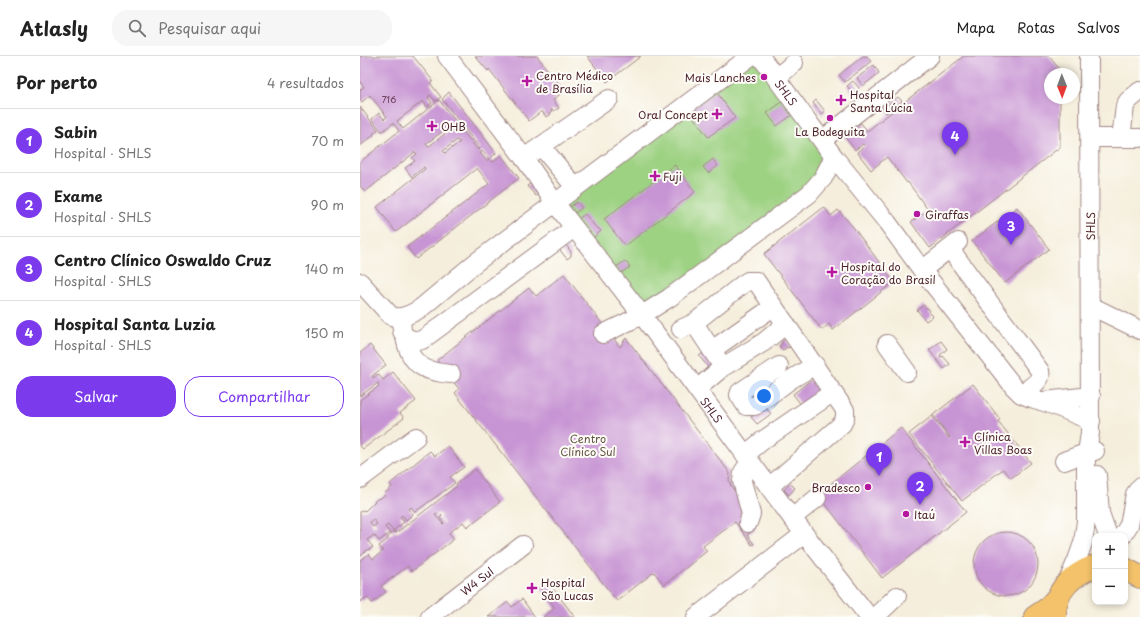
<!DOCTYPE html>
<html lang="pt">
<meta charset="utf-8">
<style>
:root{--surface:#fff;--page:#f6f6f6;--text:#222;--muted:#767676;--line:#e0e0e0;--accent:#7c3aed}
body{margin:0;font-family:"Playpen Sans",sans-serif;background:var(--page);color:var(--text)}
.controls{position:absolute;right:12px;bottom:12px;display:grid;overflow:hidden;border-radius:8px;box-shadow:0 2px 6px #0003}
.controls button{width:36px;height:36px;display:grid;place-items:center;padding:0;border:0;border-bottom:1px solid var(--line);background:var(--surface);color:var(--text);font:20px sans-serif}
.compass{position:absolute;left:684px;top:12px;width:36px;height:36px;border-radius:50%;background:var(--surface);box-shadow:0 2px 6px #0003;rotate:179deg}
.you{position:absolute;left:404px;top:340px;width:14px;height:14px;margin:-10px;border:3px solid #fff;border-radius:50%;background:#1a73e8;box-shadow:0 0 0 6px #1a73e833}
.badge{display:grid;place-items:center;width:26px;height:26px;border-radius:50%;background:var(--accent);color:#fff;font-size:13px;font-weight:700}
.pin{position:absolute;translate:-50% -33px;filter:drop-shadow(0 1px 2px #0008)}
.pin::after{content:'';position:absolute;top:21px;width:14px;height:12px;background:inherit;clip-path:polygon(0 0,100% 0,50% 100%)}
.list{margin:0;padding:0;list-style:none}
h2{display:flex;justify-content:space-between;align-items:center;height:52px;margin:0;padding:0 16px;font-size:17px}
h2 small{font-size:13px;font-weight:400;color:var(--muted)}
.list li{display:grid;grid-template-columns:26px 1fr auto;gap:12px;align-items:center;box-sizing:border-box;height:64px;padding:0 16px;border-top:1px solid var(--line)}
.list b{display:block;font-size:15px;white-space:nowrap}
.list p{margin:0;font-size:13px;white-space:nowrap;color:var(--muted)}
.list em{font-size:13px;font-style:normal;color:var(--muted)}
.actions{display:flex;gap:8px;padding:12px 16px}
.actions a{flex:1;padding:9px 0;border:1px solid var(--accent);border-radius:16px;text-align:center;font-size:14px;color:var(--accent)}
.actions .main{background:var(--accent);color:#fff}
.icon{flex:none;width:22px;height:22px;fill:none;stroke:currentColor;stroke-width:2;stroke-linecap:round;stroke-linejoin:round}
.map{position:relative;flex:none;width:780px;height:561px;overflow:hidden}
header{display:flex;align-items:center;gap:24px;box-sizing:border-box;height:56px;padding:0 20px;background:var(--surface);border-bottom:1px solid var(--line)}
header strong{font-size:19px}
nav{display:flex;gap:22px;margin-inline-start:auto;font-size:14px}
.search{width:280px;height:36px;background:var(--page);display:flex;align-items:center;gap:10px;box-sizing:border-box;padding:0 14px;border-radius:16px;color:var(--muted);font-size:15px}
main{display:flex}
aside{flex:1;background:var(--surface)}
.map>svg:first-child{display:block}
.green{fill:#9ed283;stroke:#747857}
.building{fill:#c895d4;fill-rule:evenodd}
.lines{fill:none;stroke-linecap:round;stroke-linejoin:round}
.minor-casing{stroke:#a08684;stroke-width:20}
.major-casing{stroke:#a08684;stroke-width:24}
.minor{stroke:#fff;stroke-width:18}
.major{stroke:#f3c26a;stroke-width:22}
.poi-dot{fill:#b5179e;stroke:#fdfcf7;stroke-width:1.5}
.labels{text-anchor:middle;dominant-baseline:central;stroke-width:4;stroke-linejoin:round;paint-order:stroke}
.number-label{font-size:9px;fill:#6a3c55}
.poi-label{font-size:11px;fill:#4a1f2b;stroke:#fdfcf7;text-anchor:start}
.street-label{font-size:11px;fill:#4a1f2b;stroke:#fdfcf7}
.park-label{font-size:11px;fill:#635545;stroke:#fdfcf7}
</style>
<header>
<strong>Atlasly</strong>
<div class="search"><svg class="icon" aria-label="search" viewBox="0 0 24 24"><circle cx="10" cy="10" r="6"/><path d="M15 15l6 6"/></svg>Pesquisar aqui</div>
<nav><a>Mapa</a><a>Rotas</a><a>Salvos</a></nav>
</header>
<main>
<aside>
<h2>Por perto<small>4 resultados</small></h2>
<ul class="list">
<li><span class="badge">1</span><div><b>Sabin</b><p>Hospital · SHLS</p></div><em>70 m</em></li>
<li><span class="badge">2</span><div><b>Exame</b><p>Hospital · SHLS</p></div><em>90 m</em></li>
<li><span class="badge">3</span><div><b>Centro Clínico Oswaldo Cruz</b><p>Hospital · SHLS</p></div><em>140 m</em></li>
<li><span class="badge">4</span><div><b>Hospital Santa Luzia</b><p>Hospital · SHLS</p></div><em>150 m</em></li>
</ul>
<div class="actions"><a class="main">Salvar</a><a>Compartilhar</a></div>
</aside>
<div class="map">
<svg width="780" height="561" viewBox="0 0 780 561">
<rect width="100%" height="100%" fill="#fdfcf7"/>
<filter id="ink" filterUnits="userSpaceOnUse"><feTurbulence type="fractalNoise" baseFrequency=".025" numOctaves="2"/><feDisplacementMap in="SourceGraphic" scale="8" xChannelSelector="R" yChannelSelector="G"/><feConvolveMatrix kernelMatrix="1 2 1 2 8 2 1 2 1" color-interpolation-filters="sRGB"/></filter>
<filter id="wash" filterUnits="userSpaceOnUse"><feTurbulence type="fractalNoise" baseFrequency=".012" numOctaves="4" result="noise"/><feDisplacementMap in="SourceGraphic" scale="16" xChannelSelector="R" yChannelSelector="G"/><feGaussianBlur stdDeviation="0.9" result="paint"/><feColorMatrix in="noise" values="0 0 0 0 0 0 0 0 0 0 0 0 0 0 0 0 0 1.4 0 .05"/><feComposite in="paint" operator="in"/></filter>
<g filter="url(#wash)">
<rect width="100%" height="100%" fill="#f5eedc"/>
<!-- green -->
<path class="green" d="M391 0 474 101 459 128 282 259 195 147Z"/>
<g id="blocks">
<!-- building -->
<path class="building" d="M0 0H53L73 25 70 27 81 41 75 45 70 39 68 41 72 47 67 51 63 45 37 65 43 73 79 44 118 94 120 93 82 43 89 36 136 97 130 103 133 106 141 99 159 122 56 203 47 191 129 128 117 112 36 176 17 151 65 113 64 111 52 121 45 112 55 105 52 102 57 98 55 96 5 136 0 130V106L39 75 33 67 23 75H21L12 63 19 57 24 63 27 61 10 39 2 46 0 43V34L4 31 0 26ZM88 71 90 74 68 91 66 88ZM97 84 100 86 85 97 83 95ZM122 95 129 103 127 105 120 97Z
M115 0H177L204 35 193 44 199 52 194 55 192 53 190 59 186 61 182 55 169 65 129 13 128 15Z
M227 0H281L247 26Z
M503 0H507L511 6 485 26 479 19Z
M604 0H689L700 14V18H690V42H700V91L570 192 551 166 568 154 548 126 547 127 527 101 511 114 497 96 505 90 503 88 495 94 484 80 501 67 507 75Z
M514 9 519 17 503 30 497 22Z
M493 25 499 32 493 37 487 30Z
M356 35 375 62 348 81 329 55Z
M538 41 542 45 526 57 522 53Z
M456 44 465 55 462 59 453 47Z
M422 46 432 59 417 70 407 57Z
M0 51 18 74 13 78 14 79 0 90Z
M353 103 358 110 348 117 343 111Z
M315 109 335 136 265 190 244 163Z
M176 123 184 133 176 140 167 130Z
M217 146 222 152 215 157 210 151Z
M464 151 471 160 478 154 493 171 534 226 473 274 469 268 462 274 404 198Z
M657 151 689 193 645 227 612 185Z
M225 158 237 173 238 172 241 175 233 182 218 163Z
M206 189 211 196V200L207 203 199 193Z
M265 205 270 211 261 217 256 211Z
M204 218 260 291 266 282 370 417 369 424 371 430 394 462 396 470 394 474 387 479 394 488 392 489 375 466 343 490 347 495 304 529 294 516 257 545 95 337 99 333 77 304 169 232 176 240Z
M564 249 567 253 568 252 570 255 569 256 573 260 566 265 557 254Z
M425 283 431 291 425 292 424 294 421 293 419 289H421L422 286Z
M581 285 587 293 580 299 581 301 583 300 590 308 584 313 569 294Z
M10 289 26 309 12 320 13 322 18 318 23 324 33 316 56 345 40 357 44 362 3 393 0 390V344L19 330 18 327 0 340V297Z
M345 296 362 317 357 322 339 300Z
M455 321 464 333 442 350 433 338Z
M613 328 640 363 638 365 671 407 651 422 643 413 602 445 549 378 572 360 589 382 590 381 573 359Z
M406 352 411 358 397 368 391 361Z
M541 372 606 456 522 522 458 438Z
M88 390 104 411 90 421 95 427 55 456 51 451 49 453 53 458 46 464 42 459 40 461 44 466 33 475 28 469 25 471 30 477 19 485 14 479 7 484 13 491 9 494 8 493 0 501V456L4 454 5 455 18 442 19 443 26 438 25 437 32 431 30 428 70 395 75 400ZM13 463 17 468 13 471 10 466Z
M115 413 140 446 107 471 103 466 89 477 94 483 52 515 48 510 21 530 26 536 12 547 7 541 0 546V504L9 498 13 503 23 495 19 490 28 483 27 482 35 475 36 477 97 430 96 428ZM79 457 82 460 80 462 84 467 83 468 75 459Z
M430 427 435 432 429 439 424 434Z
M614 508a32 32 0 1 1 64 0a32 32 0 1 1-64 0Z
M188 526 215 561H183L195 552 180 532Z
M162 543 175 561H128L148 546 152 551Z"/>
</g>
</g>
<g filter="url(#ink)">
<use href="#blocks" fill-opacity="0" stroke="#a08684" stroke-width="1"/>
<g class="lines">
<defs>
<g id="minor">
<path id="s1" d="M87 0 164 102 195 147 282 259 432 462 509 561"/>
<path id="s2" d="M400 0 474 101 527 166 562 214 654 331C663 341 669 341 681 345 698 350 714 358 731 365"/>
<path d="M416 22 434 7"/>
<path d="M730 82H780"/>
<path d="M761 82 765 50 768 45 780 35"/>
<path d="M462 84 570 0"/>
<path d="M181 90 215 131"/>
<path d="M164 102 249 43"/>
<path d="M590 193 680 315C683 326 668 332 661 338"/>
<path d="M562 214 598 186"/>
<path d="M0 226 31 260C41 264 52 258 61 252L115 207 391 0"/>
<path d="M731 250 780 274"/>
<path d="M41 261 42 275 45 281 56 285 62 284 214 172"/>
<path d="M334 267 359 305"/>
<path d="M321 273 334 267 383 228 388 225H396L485 354V362L482 368 409 431"/>
<path d="M243 278 282 259 309 242 449 138 463 122 474 101"/>
<path d="M45 281C50 309 64 316 91 318"/>
<path d="M527 288 547 316"/>
<path d="M352 294 413 251"/>
<path d="M419 310 380 336 379 339 386 350H395L430 324 455 309"/>
<path d="M337 333 363 311 404 286 426 268"/>
<path d="M684 345 731 340"/>
<path d="M385 399 402 385 472 337"/>
<path d="M704 405 726 397 735 395"/>
<path d="M737 419 740 457 748 480"/>
<path d="M0 423 56 381"/>
<path d="M432 462 457 442"/>
<path d="M388 467 391 458 382 425 383 416 390 406"/>
<path d="M762 480 769 469 775 438 780 431"/>
<path d="M707 527 717 504 723 487 726 465V403L730 377 729 0"/>
<path id="s3" d="M70 561 163 489"/>
<path d="M336 561 444 478"/>
<path d="M515 561 537 540"/>
</g>
<path id="major" d="M765 513 780 521
M675 561 687 553 699 540
M695 561C694 534 712 519 735 510"/>
</defs>
<!-- minor casing -->
<use href="#minor" class="minor-casing"/>
<!-- major casing -->
<use href="#major" class="major-casing"/>
<!-- minor -->
<use href="#minor" class="minor"/>
<!-- major -->
<use href="#major" class="major"/>
</g>
</g>
<!-- markers -->
<g class="poi-dot">
<circle cx="404" cy="21" r="4"/>
<path d="M165 19h4v4h4v4h-4v4h-4v-4h-4v-4h4z"/>
<path d="M479 38h4v4h4v4h-4v4h-4v-4h-4v-4h4z"/>
<path d="M355 52h4v4h4v4h-4v4h-4v-4h-4v-4h4z"/>
<circle cx="470" cy="62" r="4"/>
<path d="M70 64h4v4h4v4h-4v4h-4v-4h-4v-4h4z"/>
<path d="M293 114h4v4h4v4h-4v4h-4v-4h-4v-4h4z"/>
<circle cx="557" cy="158" r="4"/>
<path d="M470 210h4v4h4v4h-4v4h-4v-4h-4v-4h4z"/>
<path d="M603 380h4v4h4v4h-4v4h-4v-4h-4v-4h4z"/>
<circle cx="508" cy="431" r="4"/>
<circle cx="546" cy="458" r="4"/>
<path d="M170 526h4v4h4v4h-4v4h-4v-4h-4v-4h4z"/>
</g>
<g class="labels">
<!-- number labels -->
<g class="number-label">
<text x="29" y="43">716</text>
</g>
<!-- poi labels -->
<g class="poi-label">
<text x="176" y="19">Centro Médico<tspan x="176" dy="13">de Brasília</tspan></text>
<text x="396" y="21" text-anchor="end">Mais Lanches</text>
<text x="490" y="38">Hospital<tspan x="490" dy="13">Santa Lúcia</tspan></text>
<text x="348" y="58" text-anchor="end">Oral Concept</text>
<text x="81" y="70">OHB</text>
<text x="470" y="75" text-anchor="middle">La Bodeguita</text>
<text x="303" y="120">Fuji</text>
<text x="565" y="158">Giraffas</text>
<text x="481" y="210">Hospital do<tspan x="481" dy="13">Coração do Brasil</tspan></text>
<text x="614" y="380">Clínica<tspan x="614" dy="13">Villas Boas</tspan></text>
<text x="500" y="431" text-anchor="end">Bradesco</text>
<text x="554" y="458">Itaú</text>
<text x="181" y="526">Hospital<tspan x="181" dy="13">São Lucas</tspan></text>
</g>
<!-- street labels -->
<g class="street-label">
<text stroke="none"><textPath href="#s2" startOffset="45">SHLS</textPath></text>
<text transform="translate(730 170) rotate(-90)">SHLS</text>
<text stroke="none"><textPath href="#s1" startOffset="442">SHLS</textPath></text>
<text stroke="none"><textPath href="#s3" startOffset="59">W4 Sul</textPath></text>
</g>
<!-- park labels -->
<g class="park-label">
<text x="228" y="382">Centro<tspan x="228" dy="13">Clínico Sul</tspan></text>
</g>
</g>
</svg>
<div class="controls">
<button>+</button>
<button>−</button>
</div>
<svg class="compass" viewBox="-18 -18 36 36"><path d="M0-13l5 13h-10z" fill="#e53935"/><path d="M0 13l5-13h-10z" fill="#767676"/></svg>
<div class="you"></div>
<div class="pin badge" style="left:519px;top:420px">1</div>
<div class="pin badge" style="left:560px;top:449px">2</div>
<div class="pin badge" style="left:651px;top:189px">3</div>
<div class="pin badge" style="left:595px;top:99px">4</div>
</div>
</main>
